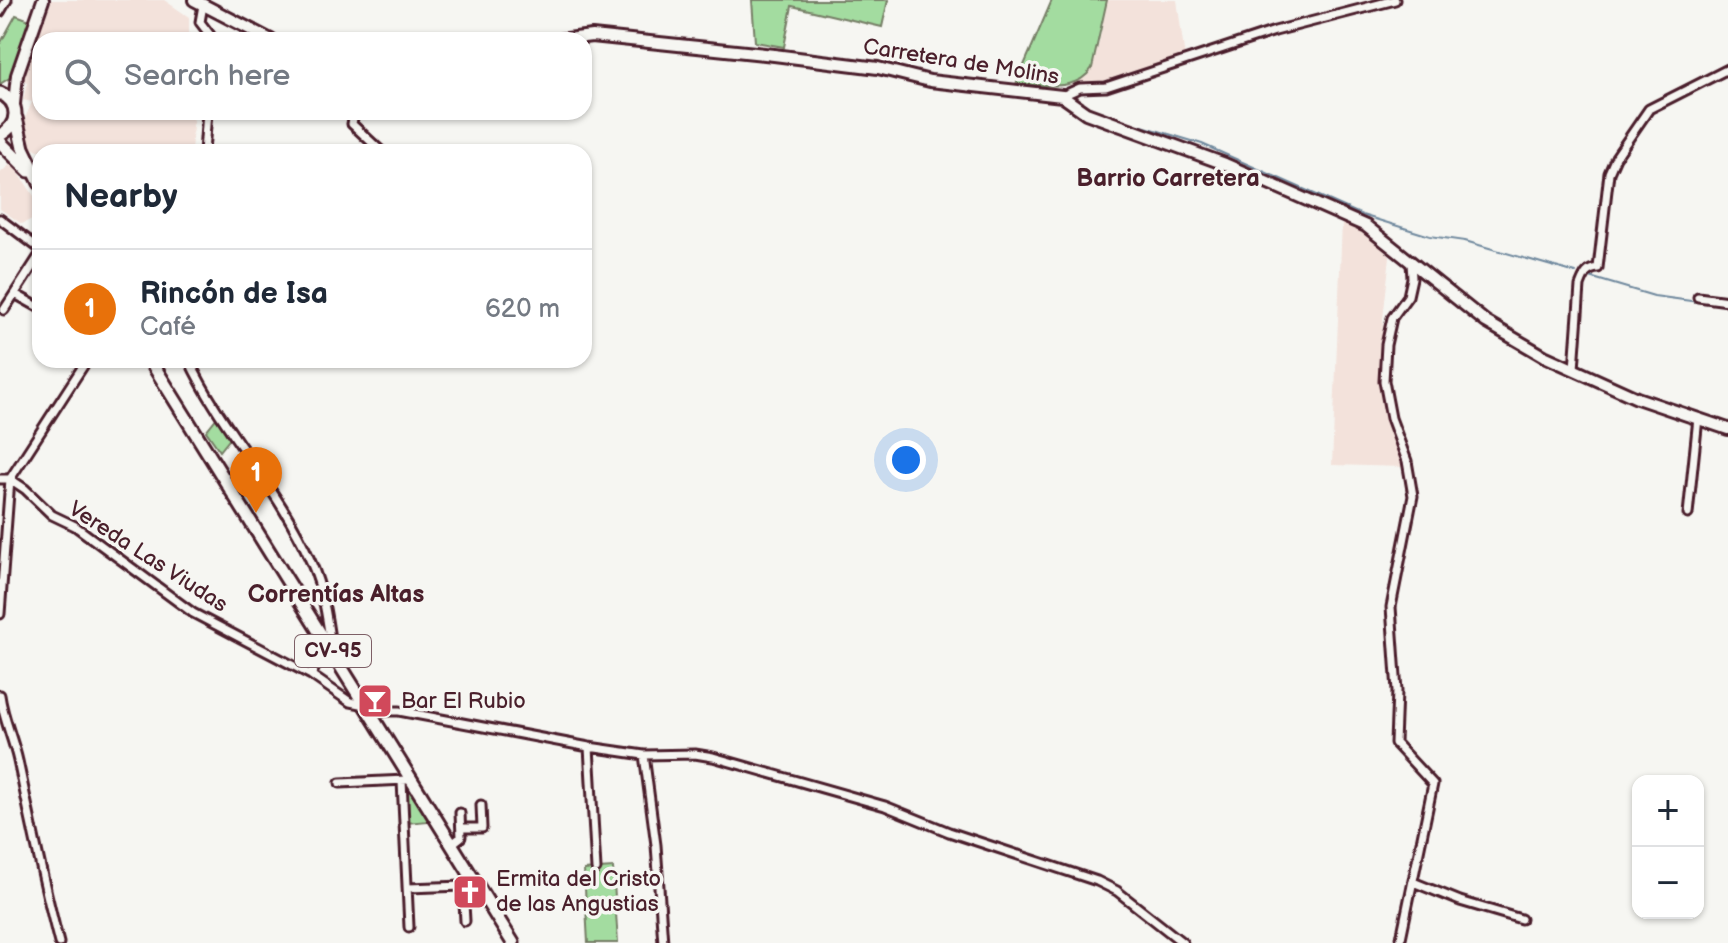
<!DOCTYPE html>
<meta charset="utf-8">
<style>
:root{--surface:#fff;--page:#f6f6f7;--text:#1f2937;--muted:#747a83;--line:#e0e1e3;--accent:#7c3aed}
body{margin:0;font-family:"Balsamiq Sans",sans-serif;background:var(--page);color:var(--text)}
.controls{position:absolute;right:24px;bottom:24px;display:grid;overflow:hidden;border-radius:16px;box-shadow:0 2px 6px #0004}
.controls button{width:72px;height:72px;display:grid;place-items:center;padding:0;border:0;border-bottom:2px solid var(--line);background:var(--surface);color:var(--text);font:40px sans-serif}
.you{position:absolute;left:906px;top:460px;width:28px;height:28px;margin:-20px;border:6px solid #fff;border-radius:50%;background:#1a73e8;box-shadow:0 0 0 12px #1a73e833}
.badge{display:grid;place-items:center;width:52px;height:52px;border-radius:50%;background:var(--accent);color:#fff;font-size:26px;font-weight:700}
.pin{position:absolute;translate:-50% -66px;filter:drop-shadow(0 2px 4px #0008)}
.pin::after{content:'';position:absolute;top:42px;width:28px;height:24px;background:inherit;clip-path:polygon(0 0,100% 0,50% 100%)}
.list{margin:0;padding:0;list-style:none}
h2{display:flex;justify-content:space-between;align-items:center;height:104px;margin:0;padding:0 32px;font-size:34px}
h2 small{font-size:26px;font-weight:400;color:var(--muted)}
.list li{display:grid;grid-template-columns:52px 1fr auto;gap:24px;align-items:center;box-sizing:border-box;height:120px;padding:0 32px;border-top:2px solid var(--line)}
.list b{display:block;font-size:30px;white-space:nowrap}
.list p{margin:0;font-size:26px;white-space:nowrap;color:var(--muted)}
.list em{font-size:26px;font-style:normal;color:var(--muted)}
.icon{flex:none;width:44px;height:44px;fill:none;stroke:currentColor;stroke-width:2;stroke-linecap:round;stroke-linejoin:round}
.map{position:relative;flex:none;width:1728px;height:943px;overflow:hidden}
.search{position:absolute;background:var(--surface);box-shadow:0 2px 6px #0004;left:32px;top:32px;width:560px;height:88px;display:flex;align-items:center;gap:20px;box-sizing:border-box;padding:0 28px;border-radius:24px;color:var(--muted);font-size:30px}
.panel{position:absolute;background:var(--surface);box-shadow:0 2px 6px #0004;left:32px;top:144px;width:560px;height:224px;border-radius:24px}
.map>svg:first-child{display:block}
.built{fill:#f3e2db}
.green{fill:#a3dca0;stroke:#767e66;stroke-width:2}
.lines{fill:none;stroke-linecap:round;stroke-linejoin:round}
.stream{stroke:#70899e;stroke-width:2}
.street-casing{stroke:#4a1f2b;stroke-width:13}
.secondary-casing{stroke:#4a1f2b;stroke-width:16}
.primary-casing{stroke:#4a1f2b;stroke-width:17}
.street{stroke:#f6f6f2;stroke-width:7}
.secondary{stroke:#f6f6f2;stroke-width:10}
.primary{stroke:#f6f6f2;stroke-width:11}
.labels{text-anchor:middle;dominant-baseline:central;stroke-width:7;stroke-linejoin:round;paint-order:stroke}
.shield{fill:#f6f6f2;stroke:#7e6067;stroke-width:2}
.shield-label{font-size:20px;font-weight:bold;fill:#4a1f2b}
.street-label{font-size:22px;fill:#4a1f2b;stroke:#f6f6f2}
.poi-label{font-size:22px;fill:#4a1f2b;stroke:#f6f6f2;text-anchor:start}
.neighbourhood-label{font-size:24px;font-weight:bold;fill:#4a1f2b;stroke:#f6f6f2}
</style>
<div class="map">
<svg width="1728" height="943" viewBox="0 0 1728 943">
<rect width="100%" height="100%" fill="#f6f6f2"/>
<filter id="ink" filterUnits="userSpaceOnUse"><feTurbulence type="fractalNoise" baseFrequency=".0125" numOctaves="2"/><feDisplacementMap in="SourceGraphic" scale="16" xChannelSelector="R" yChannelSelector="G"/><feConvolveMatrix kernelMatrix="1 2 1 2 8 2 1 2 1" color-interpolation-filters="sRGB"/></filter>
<g filter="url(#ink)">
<!-- built -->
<path class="built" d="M49 0H164L189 17V40H40V112H194L191 152H46L28 147 24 121 32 102 23 100 27 83 23 81 24 72Z
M1107 0H1177L1185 58 1101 83 1070 85 1087 76 1099 43Z
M12 163 40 205V215L22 224 0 209V173Z
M1342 222 1356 226 1390 256 1383 319 1380 389 1404 467 1332 465Z"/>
<!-- green -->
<path class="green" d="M752 0H888L882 27 792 6 784 47 755 42Z
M1052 0H1107L1092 68C1077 93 1041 84 1016 84Z
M16 15 30 20 11 77 0 84V44Z
M218 416 232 436 220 451 206 431Z
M404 787H409L429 821 407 823Z
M613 868 618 943H588L584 870Z"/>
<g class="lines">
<!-- stream -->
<path class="stream" d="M1139 125 1202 144 1362 215 1430 236 1465 241 1576 273
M1590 277 1654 296 1728 306"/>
<defs>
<path id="street" d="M203 5 200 22 210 35V40
M0 12 7 0
M1062 96 1080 88 1106 87 1275 31 1395 0
M354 112 352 124 382 152
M204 152 207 112
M0 219 40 249
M15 294 40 308
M1698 297 1728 301
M4 310 39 256
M189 360C222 431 280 489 311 562 323 589 327 617 331 646
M1574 369 1580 286C1584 276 1586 269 1598 268L1609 173 1616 157 1649 109 1728 69
M0 479H10L25 489 52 515 75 526 193 613 311 675 350 702 365 705
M1688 514 1698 418
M0 614 10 479 87 360
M311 675 328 643
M0 695C3 718 13 738 18 761 31 822 43 882 59 943
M372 716 386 711H399L589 747 644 755 695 754 713 757 885 806 949 832 1097 881 1117 891 1183 943
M589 747 596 869
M644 755 656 845 663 943
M402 781 409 927
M340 783 406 780
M461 828H482L481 805
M452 844 461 837 460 813
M1413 882 1460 901 1521 919
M463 886 465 921
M408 888 463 886 475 881
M1400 943 1433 784 1395 743 1397 691 1391 607 1413 496 1407 461 1391 418 1384 381 1386 345 1392 318 1408 296 1412 278 1411 263"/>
<path id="secondary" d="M194 0 271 40
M559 40 592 36 774 55 878 68 930 81 1062 96 1086 113 1225 164 1366 226 1486 322 1544 356 1637 398 1728 429
M14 104 17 75 43 0"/>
<path id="primary" d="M0 93C20 102 20 125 0 135
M16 118 23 148 40 183
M0 142 29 171
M150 360 513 943"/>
</defs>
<!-- street casing -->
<use href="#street" class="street-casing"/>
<!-- secondary casing -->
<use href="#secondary" class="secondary-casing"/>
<!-- primary casing -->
<use href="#primary" class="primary-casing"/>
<!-- street -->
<use href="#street" class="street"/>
<!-- secondary -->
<use href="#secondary" class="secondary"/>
<!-- primary -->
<use href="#primary" class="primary"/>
</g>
</g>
<!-- icons -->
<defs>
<symbol id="bar-square" viewBox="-11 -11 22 22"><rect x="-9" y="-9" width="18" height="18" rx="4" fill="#d1495b" stroke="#f6f6f2"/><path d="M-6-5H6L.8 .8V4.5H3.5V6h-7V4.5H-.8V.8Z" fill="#fff"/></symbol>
<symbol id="church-square" viewBox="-11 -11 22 22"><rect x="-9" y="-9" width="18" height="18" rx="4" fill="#d1495b" stroke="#f6f6f2"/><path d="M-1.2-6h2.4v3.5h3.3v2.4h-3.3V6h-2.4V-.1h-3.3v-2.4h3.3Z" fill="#fff"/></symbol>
</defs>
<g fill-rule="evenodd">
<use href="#bar-square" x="355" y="681" width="40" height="40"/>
<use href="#church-square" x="450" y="872" width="40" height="40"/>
</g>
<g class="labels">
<!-- shield labels -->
<rect class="shield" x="295" y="635" width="76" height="32" rx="6"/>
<g class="shield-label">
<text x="333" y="651">CV-95</text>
</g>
<!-- street labels -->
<g class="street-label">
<text transform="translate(961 62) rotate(9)">Carretera de Molins</text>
<text transform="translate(148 557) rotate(33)">Vereda Las Viudas</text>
</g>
<!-- poi labels -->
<g class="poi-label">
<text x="401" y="701">Bar El Rubio</text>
<text x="496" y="879">Ermita del Cristo<tspan x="496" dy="25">de las Angustias</tspan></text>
</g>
<!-- neighbourhood labels -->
<g class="neighbourhood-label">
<text x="1168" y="178">Barrio Carretera</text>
<text x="336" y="594">Correntías Altas</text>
</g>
</g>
</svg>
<div class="controls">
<button>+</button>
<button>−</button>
</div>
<div class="you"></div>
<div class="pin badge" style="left:256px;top:513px;background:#e8710a">1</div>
<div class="search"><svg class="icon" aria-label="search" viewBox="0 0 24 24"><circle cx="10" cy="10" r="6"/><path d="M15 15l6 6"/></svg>Search here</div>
<section class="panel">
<h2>Nearby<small></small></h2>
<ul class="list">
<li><span class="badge" style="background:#e8710a">1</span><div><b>Rincón de Isa</b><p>Café</p></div><em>620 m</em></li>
</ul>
</section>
</div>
